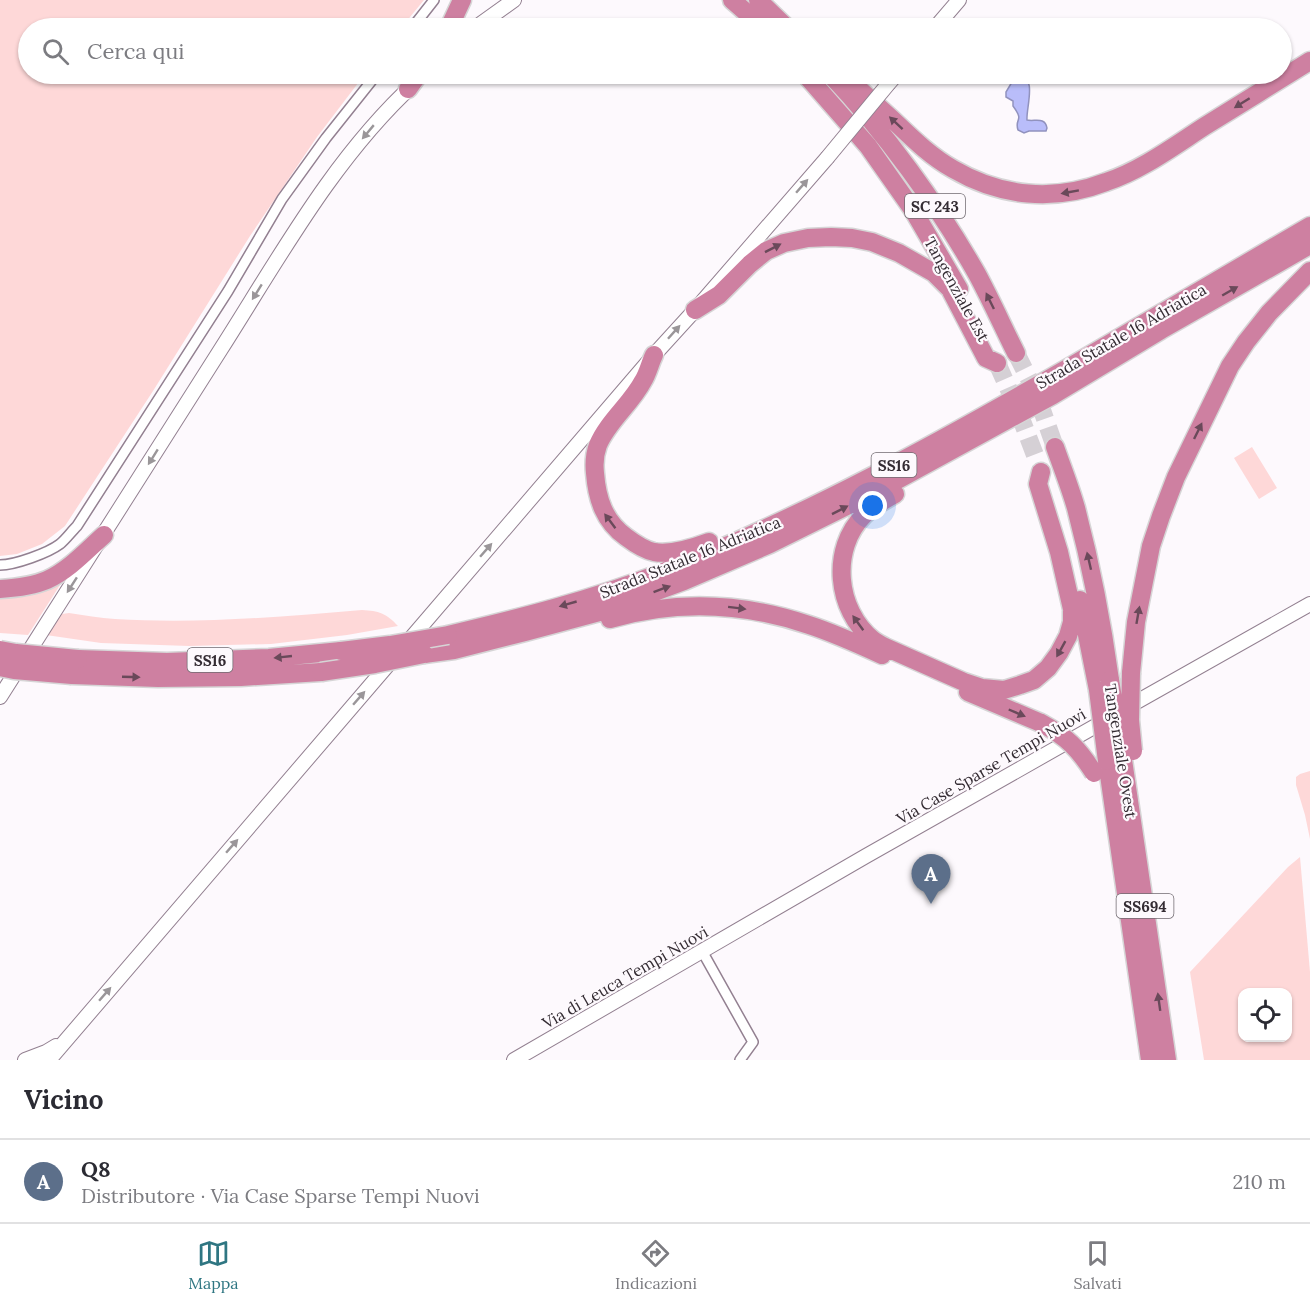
<!DOCTYPE html>
<html lang="it">
<meta charset="utf-8">
<style>
:root{--surface:#fff;--page:#f7f7f7;--text:#2b2b33;--muted:#7c7c81;--line:#e1e1e2;--accent:#2f7682}
body{margin:0;font-family:Lora,serif;background:var(--page);color:var(--text)}
.controls{position:absolute;right:18px;bottom:18px;display:grid;overflow:hidden;border-radius:12px;box-shadow:0 2px 4px #0004}
.controls button{width:54px;height:54px;display:grid;place-items:center;padding:0;border:0;border-bottom:2px solid var(--line);background:var(--surface);color:var(--text);font:30px sans-serif}
.you{position:absolute;left:873px;top:506px;width:21px;height:21px;margin:-15px;border:4px solid #fff;border-radius:50%;background:#1a73e8;box-shadow:0 0 0 9px #1a73e833}
.badge{display:grid;place-items:center;width:39px;height:39px;border-radius:50%;background:var(--accent);color:#fff;font-size:20px;font-weight:700}
.pin{position:absolute;translate:-50% -50px;filter:drop-shadow(0 2px 3px #0008)}
.pin::after{content:'';position:absolute;top:32px;width:21px;height:18px;background:inherit;clip-path:polygon(0 0,100% 0,50% 100%)}
.list{margin:0;padding:0;list-style:none}
h2{display:flex;justify-content:space-between;align-items:center;height:78px;margin:0;padding:0 24px;font-size:26px}
h2 small{font-size:20px;font-weight:400;color:var(--muted)}
.list li{display:grid;grid-template-columns:39px 1fr auto;gap:18px;align-items:center;box-sizing:border-box;height:84px;padding:0 24px;border-top:2px solid var(--line)}
.list b{display:block;font-size:22px;white-space:nowrap}
.list p{margin:0;font-size:20px;white-space:nowrap;color:var(--muted)}
.list em{font-size:20px;font-style:normal;color:var(--muted)}
.icon{flex:none;width:33px;height:33px;fill:none;stroke:currentColor;stroke-width:2;stroke-linecap:round;stroke-linejoin:round}
.map{position:relative;flex:none;width:1310px;height:1060px;overflow:hidden}
.search{position:absolute;background:var(--surface);box-shadow:0 2px 4px #0004;left:18px;right:18px;top:18px;height:66px;display:flex;align-items:center;gap:15px;box-sizing:border-box;padding:0 21px;border-radius:33px;color:var(--muted);font-size:22px}
.sheet{height:162px;background:var(--surface)}
nav{display:flex;justify-content:space-around;align-items:center;box-sizing:border-box;height:84px;border-top:2px solid var(--line);background:var(--surface);font-size:16px;color:var(--muted)}
nav a{display:grid;justify-items:center;gap:3px}
nav .on{color:var(--accent)}
.map>svg:first-child{display:block}
.green{fill:#fed8d8;fill-rule:evenodd}
.water{fill:#b9bdfa;stroke:#9192be;stroke-width:1.5}
.lines{fill:none;stroke-linecap:round;stroke-linejoin:round}
.highway-tunnel{stroke:#d5d0d5;stroke-width:18;stroke-dasharray:18 9;stroke-linecap:butt}
.street-casing{stroke:#938091;stroke-width:12}
.secondary-casing{stroke:#938091;stroke-width:16}
.highway-casing{stroke:#d6d5d6;stroke-width:21}
.street{stroke:#fff;stroke-width:9}
.secondary{stroke:#fff;stroke-width:14}
.highway{stroke:#ce80a1;stroke-width:18}
.secondary-bridge-casing{stroke:#938091;stroke-width:16;stroke-linecap:butt}
.highway-bridge-casing{stroke:#d6d5d6;stroke-width:21;stroke-linecap:butt}
.secondary-bridge{stroke:#fff;stroke-width:14}
.highway-bridge{stroke:#ce80a1;stroke-width:18}
.oneway{fill:#6a495a}
.oneway2{fill:#9a9699}
.labels{text-anchor:middle;dominant-baseline:central;stroke-width:4.5;stroke-linejoin:round;paint-order:stroke}
.shield{fill:#fdf9fd;stroke:#706a70;stroke-width:1.5}
.shield-label{font-size:15px;font-weight:bold;fill:#342c33}
.street-label{font-size:16px;fill:#342c33;stroke:#fdf9fd}
</style>
<div class="map">
<svg width="1310" height="1060" viewBox="0 0 1310 1060">
<rect width="100%" height="100%" fill="#fdf9fd"/>
<!-- green -->
<path class="green" d="M0 0H424L401 28H28V74H365L317 137 250 236 153 391 65 526 42 544 17 554 0 556Z
M1252 447 1277 488 1259 499 1234 458Z
M62 582 28 635 0 633V593Z
M362 610C379 611 386 613 398 626L347 635 271 644 189 646 101 643 46 635 62 614 69 613C84 615 100 618 115 619 197 624 280 617 362 610Z
M1310 771V839L1305 815 1296 785V777L1300 774Z
M1300 857 1310 972V1060H1204L1190 972 1288 867ZM1242 992H1288V1038H1242Z"/>
<!-- water -->
<path class="water" d="M1020 76C1037 77 1026 108 1027 120 1034 122 1045 116 1047 128L1046 131H1029L1024 133 1018 130C1014 118 1025 122 1013 106V101L1006 97V92L1015 77Z"/>
<g class="lines">
<!-- highway-tunnel -->
<path class="highway-tunnel" d="M1016 353 1036 393 1055 447
M997 363 1017 408 1035 455"/>
<defs>
<path id="street" d="M412 28 434 0
M0 565C15 565 48 553 60 544 66 539 71 532 77 526L228 291 282 199 326 138 377 74
M702 951 753 1042 740 1060"/>
<path id="secondary" d="M475 28 514 0
M935 28 959 0
M889 83 897 74
M406 644 654 355 695 310 827 158
M0 697C74 582 148 466 221 349 279 258 334 157 415 83
M1124 709 1310 604
M25 1060 46 1052 56 1046
M49 1060 393 659
M514 1060 866 856 1108 719"/>
<path id="highway" d="M732 0 764 28
M758 0 787 28
M449 28 462 0
M805 74 868 146 913 210 959 289
M830 74C884 131 938 205 977 274 991 300 1003 327 1016 353
M843 74C859 89 876 105 893 120 912 138 930 156 953 169 1001 197 1054 202 1106 182 1142 170 1174 146 1205 126 1240 104 1275 83 1310 61
M408 89 419 74
M695 310 719 295 750 264 766 251 784 243 808 238 831 237 852 238 872 242 899 253 934 273 950 289 986 358 997 363
M654 355C650 363 648 373 643 381 631 404 608 421 598 445 595 453 594 464 595 473 597 499 604 521 626 537 634 543 644 550 654 552 672 555 693 548 709 542
M1055 447C1062 467 1070 487 1076 508 1091 565 1102 622 1110 680
M895 494C885 500 873 506 864 515 830 549 836 610 873 640 877 643 881 645 885 647L964 682 982 688 1004 690 1020 685 1034 680 1048 668 1059 653 1068 636 1072 622V609L1059 552 1038 484 1041 472
M0 589C16 588 33 586 47 580 69 570 86 551 104 535
M1080 600 1098 690
M610 619C676 600 744 603 809 625 834 633 858 644 882 655
M448 635C520 618 591 600 661 573 804 517 940 442 1073 365 1152 318 1231 272 1310 226
M424 654 454 650 525 632 603 611 684 581 770 544 877 491 1053 395 1161 330 1310 245
M78 659 167 662 269 658 341 651
M1131 673 1136 622 1151 546 1161 516 1176 477 1230 366 1246 342 1269 313 1310 271
M72 675 158 678 241 677 321 672
M968 692 1041 723
M1122 753 1167 1060
M1107 761 1150 1060"/>
</defs>
<!-- street casing -->
<use href="#street" class="street-casing"/>
<!-- secondary casing -->
<use href="#secondary" class="secondary-casing"/>
<!-- highway casing -->
<use href="#highway" class="highway-casing"/>
<!-- street -->
<use href="#street" class="street"/>
<!-- secondary -->
<use href="#secondary" class="secondary"/>
<!-- highway -->
<use href="#highway" class="highway"/>
<defs>
<path id="secondary-bridge" d="M827 158 889 83"/>
<path id="highway-bridge" d="M0 650 16 653 78 659
M341 651 390 645 448 635
M0 667 14 670 72 675
M321 672 375 664 424 654
M1131 673 1130 720 1133 751
M1110 680 1122 753
M1098 690 1107 761
M1041 723C1067 737 1078 748 1094 773"/>
</defs>
<!-- secondary-bridge casing -->
<use href="#secondary-bridge" class="secondary-bridge-casing"/>
<!-- highway-bridge casing -->
<use href="#highway-bridge" class="highway-bridge-casing"/>
<!-- secondary-bridge -->
<use href="#secondary-bridge" class="secondary-bridge"/>
<!-- highway-bridge -->
<use href="#highway-bridge" class="highway-bridge"/>
</g>
<!-- one-way arrows -->
<defs><path id="oneway-solid" d="M-6-.8H1V-3.2L6.5 0L1 3.2V.8H-6Z" transform="scale(1.5)"/></defs>
<g class="oneway">
<use href="#oneway-solid" transform="translate(1242 103) rotate(148)"/>
<use href="#oneway-solid" transform="translate(896 123) rotate(-137)"/>
<use href="#oneway-solid" transform="translate(1070 192) rotate(170)"/>
<use href="#oneway-solid" transform="translate(773 248) rotate(-27)"/>
<use href="#oneway-solid" transform="translate(1230 291) rotate(-30)"/>
<use href="#oneway-solid" transform="translate(990 301) rotate(-116)"/>
<use href="#oneway-solid" transform="translate(1198 431) rotate(-64)"/>
<use href="#oneway-solid" transform="translate(840 510) rotate(-27)"/>
<use href="#oneway-solid" transform="translate(610 521) rotate(-127)"/>
<use href="#oneway-solid" transform="translate(1089 561) rotate(-103)"/>
<use href="#oneway-solid" transform="translate(662 589) rotate(-20)"/>
<use href="#oneway-solid" transform="translate(568 604) rotate(164)"/>
<use href="#oneway-solid" transform="translate(737 608) rotate(7)"/>
<use href="#oneway-solid" transform="translate(1138 615) rotate(-80)"/>
<use href="#oneway-solid" transform="translate(858 623) rotate(-126)"/>
<use href="#oneway-solid" transform="translate(1061 649) rotate(119)"/>
<use href="#oneway-solid" transform="translate(283 657) rotate(174)"/>
<use href="#oneway-solid" transform="translate(131 677) rotate(2)"/>
<use href="#oneway-solid" transform="translate(1017 713) rotate(23)"/>
<use href="#oneway-solid" transform="translate(1159 1002) rotate(-98)"/>
</g>
<g class="oneway2">
<use href="#oneway-solid" transform="translate(368 132) rotate(130)"/>
<use href="#oneway-solid" transform="translate(802 186) rotate(-49)"/>
<use href="#oneway-solid" transform="translate(257 292) rotate(122)"/>
<use href="#oneway-solid" transform="translate(674 332) rotate(-48)"/>
<use href="#oneway-solid" transform="translate(153 457) rotate(122)"/>
<use href="#oneway-solid" transform="translate(486 550) rotate(-49)"/>
<use href="#oneway-solid" transform="translate(72 585) rotate(123)"/>
<use href="#oneway-solid" transform="translate(359 698) rotate(-49)"/>
<use href="#oneway-solid" transform="translate(232 846) rotate(-49)"/>
<use href="#oneway-solid" transform="translate(105 994) rotate(-49)"/>
</g>
<g class="labels">
<!-- shield labels -->
<g class="shield">
<rect x="905" y="194" width="60" height="24" rx="4.5"/>
<rect x="871.5" y="453" width="45" height="24" rx="4.5"/>
<rect x="187.5" y="648" width="45" height="24" rx="4.5"/>
<rect x="1116.5" y="894" width="57" height="24" rx="4.5"/>
</g>
<g class="shield-label">
<text x="935" y="206">SC 243</text>
<text x="894" y="465">SS16</text>
<text x="210" y="660">SS16</text>
<text x="1145" y="906">SS694</text>
</g>
<!-- street labels -->
<g class="street-label">
<text transform="translate(957 289) rotate(61)">Tangenziale Est</text>
<text transform="translate(1121 336) rotate(-30)">Strada Statale 16 Adriatica</text>
<text transform="translate(690 557) rotate(-22)">Strada Statale 16 Adriatica</text>
<text transform="translate(1121 751) rotate(81)">Tangenziale Ovest</text>
<text transform="translate(991 766) rotate(-30)">Via Case Sparse Tempi Nuovi</text>
<text transform="translate(625 977) rotate(-30)">Via di Leuca Tempi Nuovi</text>
</g>
</g>
</svg>
<div class="controls">
<button><svg class="icon" aria-label="locate" viewBox="0 0 24 24"><circle cx="12" cy="12" r="6"/><path d="M12 2v4M12 18v4M2 12h4M18 12h4"/></svg></button>
</div>
<div class="you"></div>
<div class="pin badge" style="left:931px;top:904px;background:#5c6f8a">A</div>
<div class="search"><svg class="icon" aria-label="search" viewBox="0 0 24 24"><circle cx="10" cy="10" r="6"/><path d="M15 15l6 6"/></svg>Cerca qui</div>
</div>
<section class="sheet">
<h2>Vicino<small></small></h2>
<ul class="list">
<li><span class="badge" style="background:#5c6f8a">A</span><div><b>Q8</b><p>Distributore · Via Case Sparse Tempi Nuovi</p></div><em>210 m</em></li>
</ul>
</section>
<nav>
<a class="on"><svg class="icon" aria-label="map" viewBox="0 0 24 24"><path d="M3 6l6-2 6 2 6-2v14l-6 2-6-2-6 2zM9 4v14M15 6v14"/></svg>Mappa</a>
<a><svg class="icon" aria-label="directions" viewBox="0 0 24 24"><path d="M12 3l9 9-9 9-9-9zM9 14v-3h6M13 9l2 2-2 2"/></svg>Indicazioni</a>
<a><svg class="icon" aria-label="saved" viewBox="0 0 24 24"><path d="M7 4h10v16l-5-4-5 4z"/></svg>Salvati</a>
</nav>
